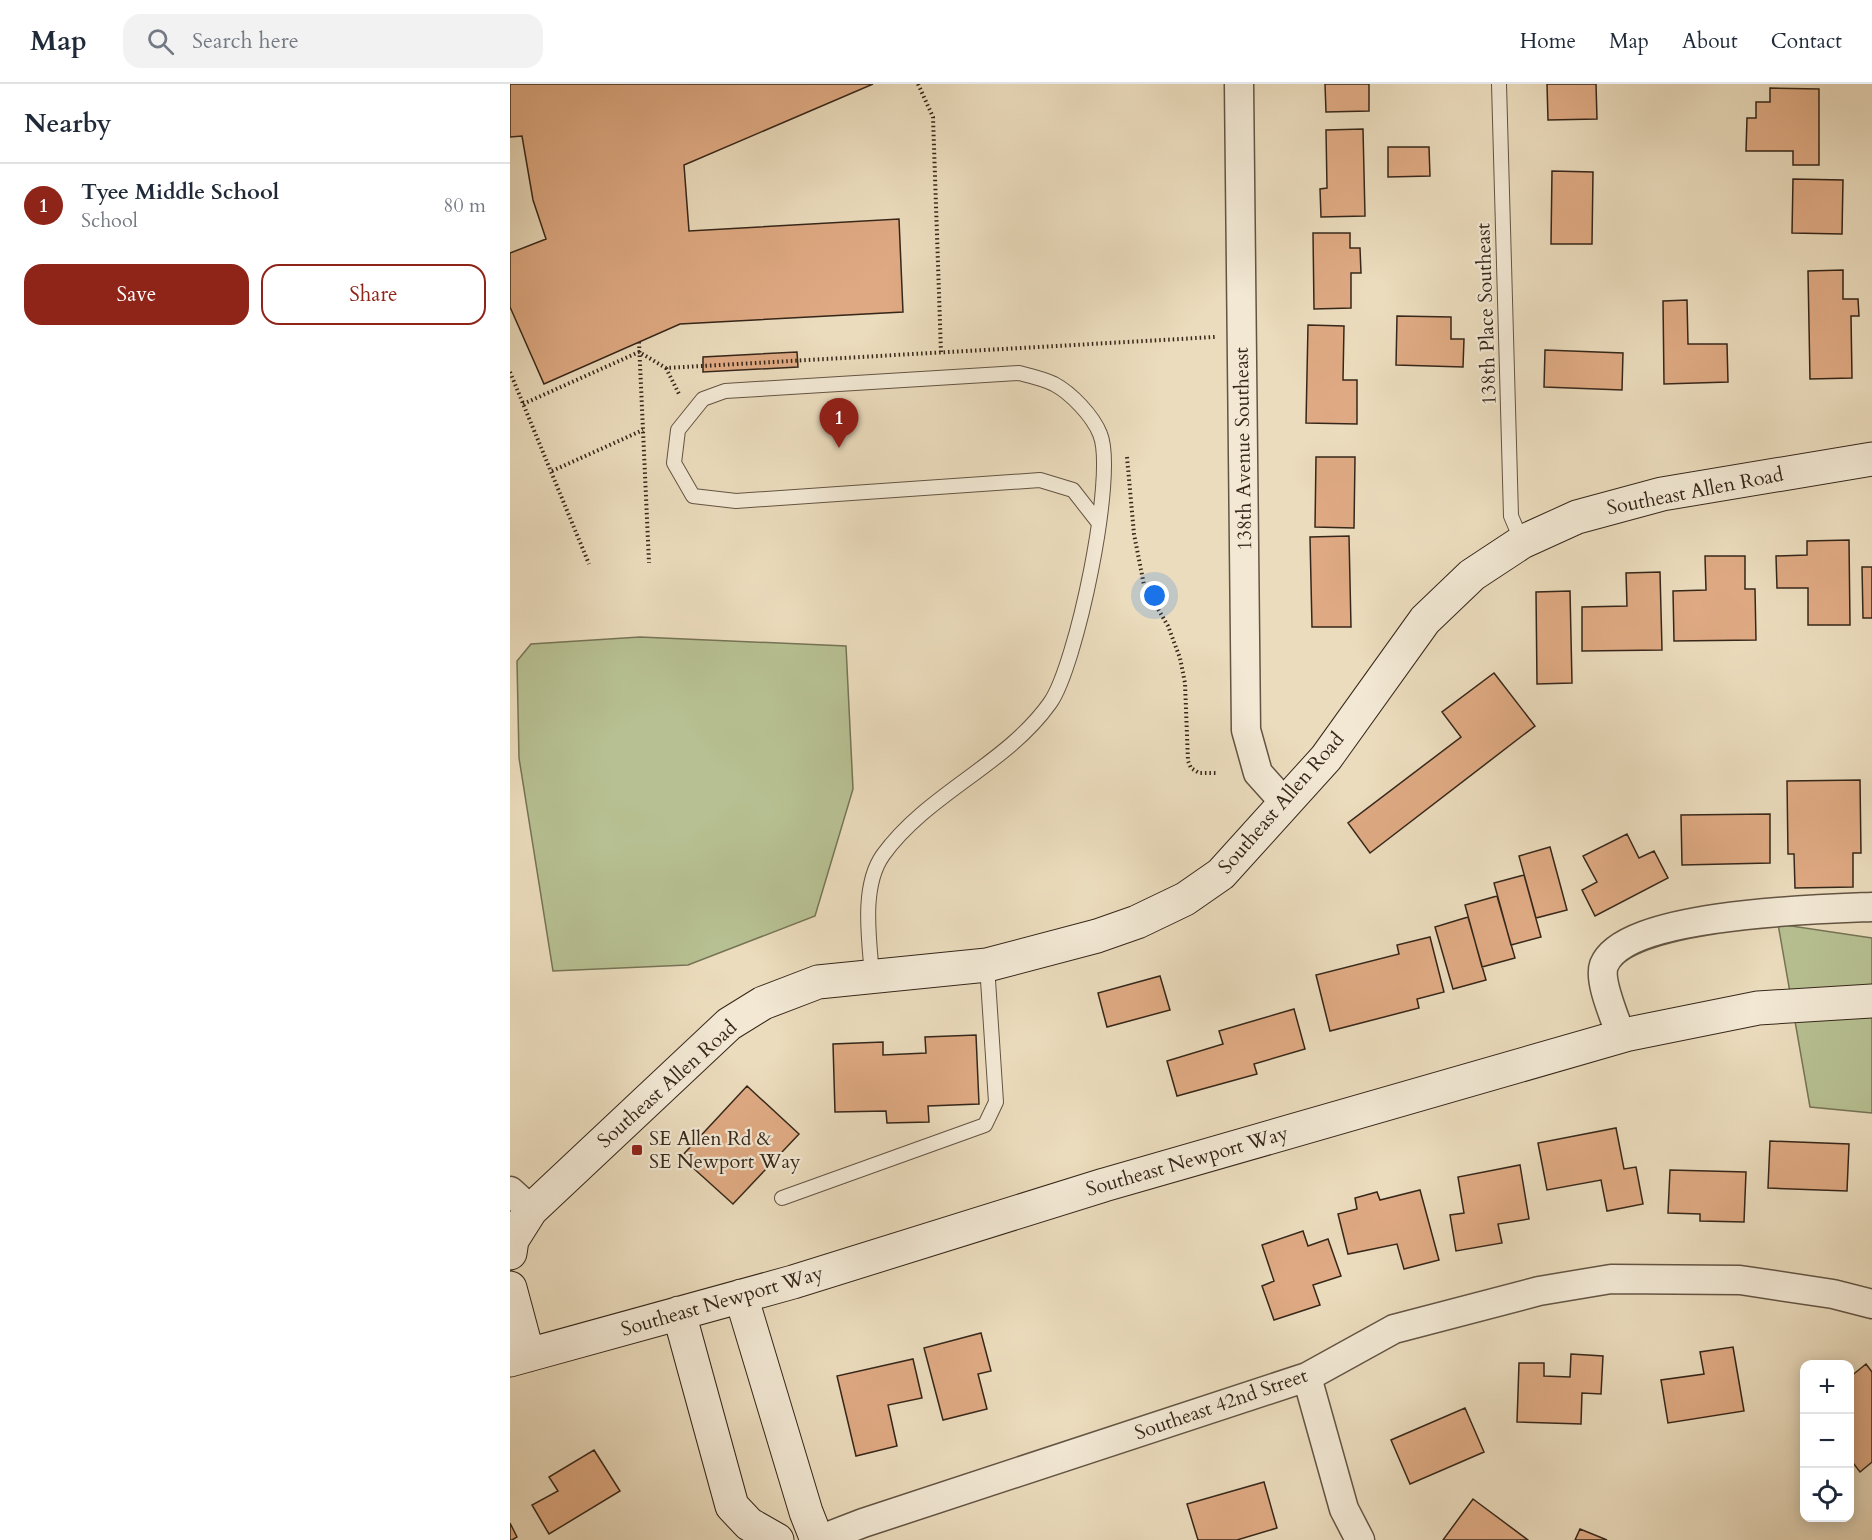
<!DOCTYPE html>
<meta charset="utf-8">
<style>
:root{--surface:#fff;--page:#f2f2f3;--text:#1f2937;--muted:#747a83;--line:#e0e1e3;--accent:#8f2418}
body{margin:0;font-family:Cardo,serif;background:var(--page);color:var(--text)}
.controls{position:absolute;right:18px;bottom:18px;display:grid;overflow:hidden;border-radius:12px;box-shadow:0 3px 15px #0003}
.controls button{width:54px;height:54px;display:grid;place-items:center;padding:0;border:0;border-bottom:2px solid var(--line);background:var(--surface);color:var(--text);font:30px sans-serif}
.you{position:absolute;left:645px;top:512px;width:21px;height:21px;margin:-15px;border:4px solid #fff;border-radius:50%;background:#1a73e8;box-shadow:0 0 0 9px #1a73e833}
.badge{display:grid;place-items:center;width:39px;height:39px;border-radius:50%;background:var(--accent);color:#fff;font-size:20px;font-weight:700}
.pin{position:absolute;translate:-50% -50px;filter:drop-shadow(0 2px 3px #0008)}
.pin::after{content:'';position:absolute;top:32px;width:21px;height:18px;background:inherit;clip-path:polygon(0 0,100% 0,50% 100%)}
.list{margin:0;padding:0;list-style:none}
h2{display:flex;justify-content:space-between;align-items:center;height:78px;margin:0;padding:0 24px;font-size:26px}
h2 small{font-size:20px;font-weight:400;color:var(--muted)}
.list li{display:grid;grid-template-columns:39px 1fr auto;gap:18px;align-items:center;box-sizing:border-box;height:84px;padding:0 24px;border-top:2px solid var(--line)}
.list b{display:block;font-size:22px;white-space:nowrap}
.list p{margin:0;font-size:20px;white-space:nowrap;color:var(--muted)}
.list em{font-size:20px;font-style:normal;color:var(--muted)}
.actions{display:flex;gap:12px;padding:18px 24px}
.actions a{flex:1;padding:14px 0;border:2px solid var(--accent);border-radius:18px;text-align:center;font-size:21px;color:var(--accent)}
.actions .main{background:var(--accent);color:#fff}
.icon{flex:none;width:33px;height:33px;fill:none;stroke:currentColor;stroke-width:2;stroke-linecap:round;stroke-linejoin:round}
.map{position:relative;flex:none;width:1362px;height:1456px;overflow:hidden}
header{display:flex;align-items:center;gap:36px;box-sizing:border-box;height:84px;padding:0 30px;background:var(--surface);border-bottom:2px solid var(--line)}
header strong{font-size:28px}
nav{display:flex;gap:33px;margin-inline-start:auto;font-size:21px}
.search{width:420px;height:54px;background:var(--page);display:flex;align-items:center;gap:15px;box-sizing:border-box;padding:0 21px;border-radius:18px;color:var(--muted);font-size:22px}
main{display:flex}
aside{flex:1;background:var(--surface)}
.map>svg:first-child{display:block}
.green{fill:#b7c092;stroke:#767456;stroke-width:1.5}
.building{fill:#dfaa83;stroke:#36271a;stroke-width:1.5}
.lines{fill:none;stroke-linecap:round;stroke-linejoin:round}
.lane-casing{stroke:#635443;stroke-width:16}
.street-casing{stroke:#635443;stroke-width:31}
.secondary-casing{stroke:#36271a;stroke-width:35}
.path{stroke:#36271a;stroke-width:4;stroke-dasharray:1.5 3;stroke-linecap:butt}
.lane{stroke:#f2e8d4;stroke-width:14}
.street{stroke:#f2e8d4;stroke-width:28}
.secondary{stroke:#f2e8d4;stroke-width:33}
.poi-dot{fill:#8f2418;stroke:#f2e8d4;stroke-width:2}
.labels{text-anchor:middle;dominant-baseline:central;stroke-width:4.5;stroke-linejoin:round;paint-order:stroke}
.street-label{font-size:20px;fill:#36271a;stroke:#f2e8d4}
.poi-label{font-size:20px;fill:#36271a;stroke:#f2e8d4;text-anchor:start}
</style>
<header>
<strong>Map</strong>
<div class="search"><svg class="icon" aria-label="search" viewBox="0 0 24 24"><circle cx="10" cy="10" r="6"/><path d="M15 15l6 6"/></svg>Search here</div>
<nav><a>Home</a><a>Map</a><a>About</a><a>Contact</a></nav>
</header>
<main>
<aside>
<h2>Nearby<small></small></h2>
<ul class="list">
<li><span class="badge">1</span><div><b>Tyee Middle School</b><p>School</p></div><em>80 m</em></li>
</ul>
<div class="actions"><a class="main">Save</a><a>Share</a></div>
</aside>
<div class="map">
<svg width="1362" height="1456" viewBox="0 0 1362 1456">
<rect width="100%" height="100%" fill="#ebdcbd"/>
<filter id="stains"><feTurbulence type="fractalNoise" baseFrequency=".00333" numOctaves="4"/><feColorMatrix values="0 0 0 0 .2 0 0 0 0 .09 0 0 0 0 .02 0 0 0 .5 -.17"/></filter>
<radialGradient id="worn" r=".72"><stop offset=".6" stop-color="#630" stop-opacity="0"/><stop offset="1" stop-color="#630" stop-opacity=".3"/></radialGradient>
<!-- green -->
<path class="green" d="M130 553 336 562 343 705 305 832 178 881 43 887 9 674 7 577 21 560Z
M1268 840 1362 854V1029L1300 1023Z"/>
<!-- building -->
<path class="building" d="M0 0H363L174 81 179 147 389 135 393 228 170 240 34 300 0 223V169L36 155 23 116 12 52 0 53Z
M815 0H859V27L816 28Z
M1037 0H1086L1087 35 1038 36Z
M1260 4 1309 5V81H1283V67H1236L1237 34H1246V18H1260Z
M853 45 855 132 811 133 810 105 817 104 816 46Z
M878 63H919L920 92 878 93Z
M1042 87 1083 88 1082 160H1041Z
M1283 95 1333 96 1332 150 1282 149Z
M803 149H840V164H850L851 189H841V224L804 225Z
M1333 186V215H1348L1349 232H1341L1342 294 1300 295 1298 187Z
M1177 216 1178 260H1217L1218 298 1154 300 1153 217Z
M887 232 941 233V255H954L953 283 886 281Z
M798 241 834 242 833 296H847V340L796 339Z
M1035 266 1113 269 1112 306 1034 303Z
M287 268 288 283 193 288V273Z
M806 373H845L844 444 805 443Z
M839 452 841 543H802L800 453Z
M1339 456 1340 541H1298V504H1267L1266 472 1297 471V457Z
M1195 472H1235V505H1245L1246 556 1164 557 1163 507 1196 506Z
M1352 483H1362V534H1353Z
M1150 488 1152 566 1072 567V523L1117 522 1116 489Z
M1060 507 1062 599 1027 600 1026 508Z
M984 589 1025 642 860 769 838 739 951 653 932 628Z
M1350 696 1351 769H1343V803L1285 804 1284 770H1278L1277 697Z
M1260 730V779L1172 781 1171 731Z
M1117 750 1129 774 1144 767 1158 794 1085 832 1072 806 1087 798 1073 772Z
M1040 763 1057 826 1026 834 1009 772Z
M1014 791 1031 853 1001 861 984 799Z
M987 812 1005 874 972 883 955 821Z
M958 833 976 896 943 905 925 843Z
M920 853 934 908 907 915 909 924 820 947 806 891 889 870 887 861Z
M650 892 660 926 597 943 588 909Z
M784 925 795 965 744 980 747 990 667 1012 657 977 713 960 709 947Z
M466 951 469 1020 418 1022 419 1038 377 1039 376 1027 325 1028 323 960 373 958V971L416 969 415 953Z
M237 1002 289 1050 223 1120 171 1073Z
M1106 1044 1114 1085 1126 1083 1133 1120 1097 1127 1091 1096 1037 1106 1028 1059Z
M1260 1057 1339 1060 1337 1107 1258 1104Z
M1010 1081 1019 1135 988 1140 992 1159 946 1167 940 1131 954 1129 948 1093Z
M1160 1086 1236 1088 1234 1138 1190 1137V1130L1158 1129Z
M910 1106 929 1176 894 1185 887 1160 838 1170 828 1130 847 1125 845 1114 867 1108 870 1116Z
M793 1147 798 1162 818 1155 831 1192 803 1201 810 1221 764 1236 752 1202 764 1197 752 1161Z
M471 1249 481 1287 468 1290 477 1325 433 1336 414 1264Z
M1223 1263 1234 1327 1158 1339 1151 1296 1194 1290 1190 1268Z
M1061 1270 1093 1272 1091 1310 1072 1309 1071 1340 1007 1338 1009 1279H1034V1292L1060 1293Z
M403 1275 412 1314 378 1321 387 1362 346 1372 327 1292Z
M1356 1280 1362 1288V1378L1350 1388 1340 1375V1293Z
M955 1324 974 1368 900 1400 881 1356Z
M84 1366 110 1407 39 1450 22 1421 48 1407 39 1393Z
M754 1398 767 1444 727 1456H688L677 1420Z
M963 1415 1018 1456H933Z
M0 1439 7 1453 2 1456H0Z
M1070 1445 1097 1456H1065Z"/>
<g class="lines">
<defs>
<path id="lane" d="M989 0 1001 432 1012 458
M362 891C359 854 351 802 373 771 418 709 496 681 540 619 566 583 607 390 590 350 583 332 561 309 544 300 534 295 521 292 509 289L215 307 193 315 168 346 164 379 183 412 226 417 530 396 563 406 588 438
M272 1114 475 1041 486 1018 477 881"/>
<path id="street" d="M729 0 736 646 748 689 774 718
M1111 952C1106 936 1088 897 1094 881 1115 829 1311 825 1362 823
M0 1107 21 1126
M797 1293 834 1425 850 1456
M309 1456 353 1439 797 1293 884 1245 1029 1207 1101 1195 1230 1196 1323 1210 1362 1220"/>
<path id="secondary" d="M0 1169 2 1156 21 1126 219 940 253 919 308 898 477 881 587 852 627 838 675 815 711 790 816 674 915 536 962 491 1012 458 1067 433 1152 410 1362 375
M0 1204 18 1271
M231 1212 296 1428 307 1456
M169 1229 222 1422 239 1440 267 1456
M0 1276 283 1198 594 1101 1119 950 1248 924 1362 917"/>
</defs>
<!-- lane casing -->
<use href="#lane" class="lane-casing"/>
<!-- street casing -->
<use href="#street" class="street-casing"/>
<!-- secondary casing -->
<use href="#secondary" class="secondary-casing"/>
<!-- path -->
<path class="path" d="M408 0 423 33 431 269
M129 258 139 479
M156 284 169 310
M0 288 79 480
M13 320 129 268 156 284 705 253
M617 373 624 450 634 501 658 542 670 574 675 599 678 677 681 684 689 689H707
M42 387 133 346"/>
<!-- lane -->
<use href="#lane" class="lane"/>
<!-- street -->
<use href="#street" class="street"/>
<!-- secondary -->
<use href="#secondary" class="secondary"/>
</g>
<!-- markers -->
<rect class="poi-dot" x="121" y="1060" width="12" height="12" rx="3"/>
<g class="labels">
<!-- street labels -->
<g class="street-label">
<text transform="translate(976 230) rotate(-92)">138th Place Southeast</text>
<text transform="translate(733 365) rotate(-91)">138th Avenue Southeast</text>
<text transform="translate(1185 407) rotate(-11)">Southeast Allen Road</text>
<text transform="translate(771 719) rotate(-49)">Southeast Allen Road</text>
<text transform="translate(157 1000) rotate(-42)">Southeast Allen Road</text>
<text transform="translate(677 1077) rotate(-16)">Southeast Newport Way</text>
<text transform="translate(212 1217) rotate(-16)">Southeast Newport Way</text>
<text transform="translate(711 1320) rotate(-19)">Southeast 42nd Street</text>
</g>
<!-- poi labels -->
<g class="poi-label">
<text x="139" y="1054">SE Allen Rd &amp;<tspan x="139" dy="23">SE Newport Way</tspan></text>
</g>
</g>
<rect width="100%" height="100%" filter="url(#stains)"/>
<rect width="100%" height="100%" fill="url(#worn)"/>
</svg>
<div class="controls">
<button>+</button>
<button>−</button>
<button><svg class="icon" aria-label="locate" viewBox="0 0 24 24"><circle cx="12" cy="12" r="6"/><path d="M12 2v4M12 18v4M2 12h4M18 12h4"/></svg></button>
</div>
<div class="you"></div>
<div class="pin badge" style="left:329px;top:364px">1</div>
</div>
</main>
